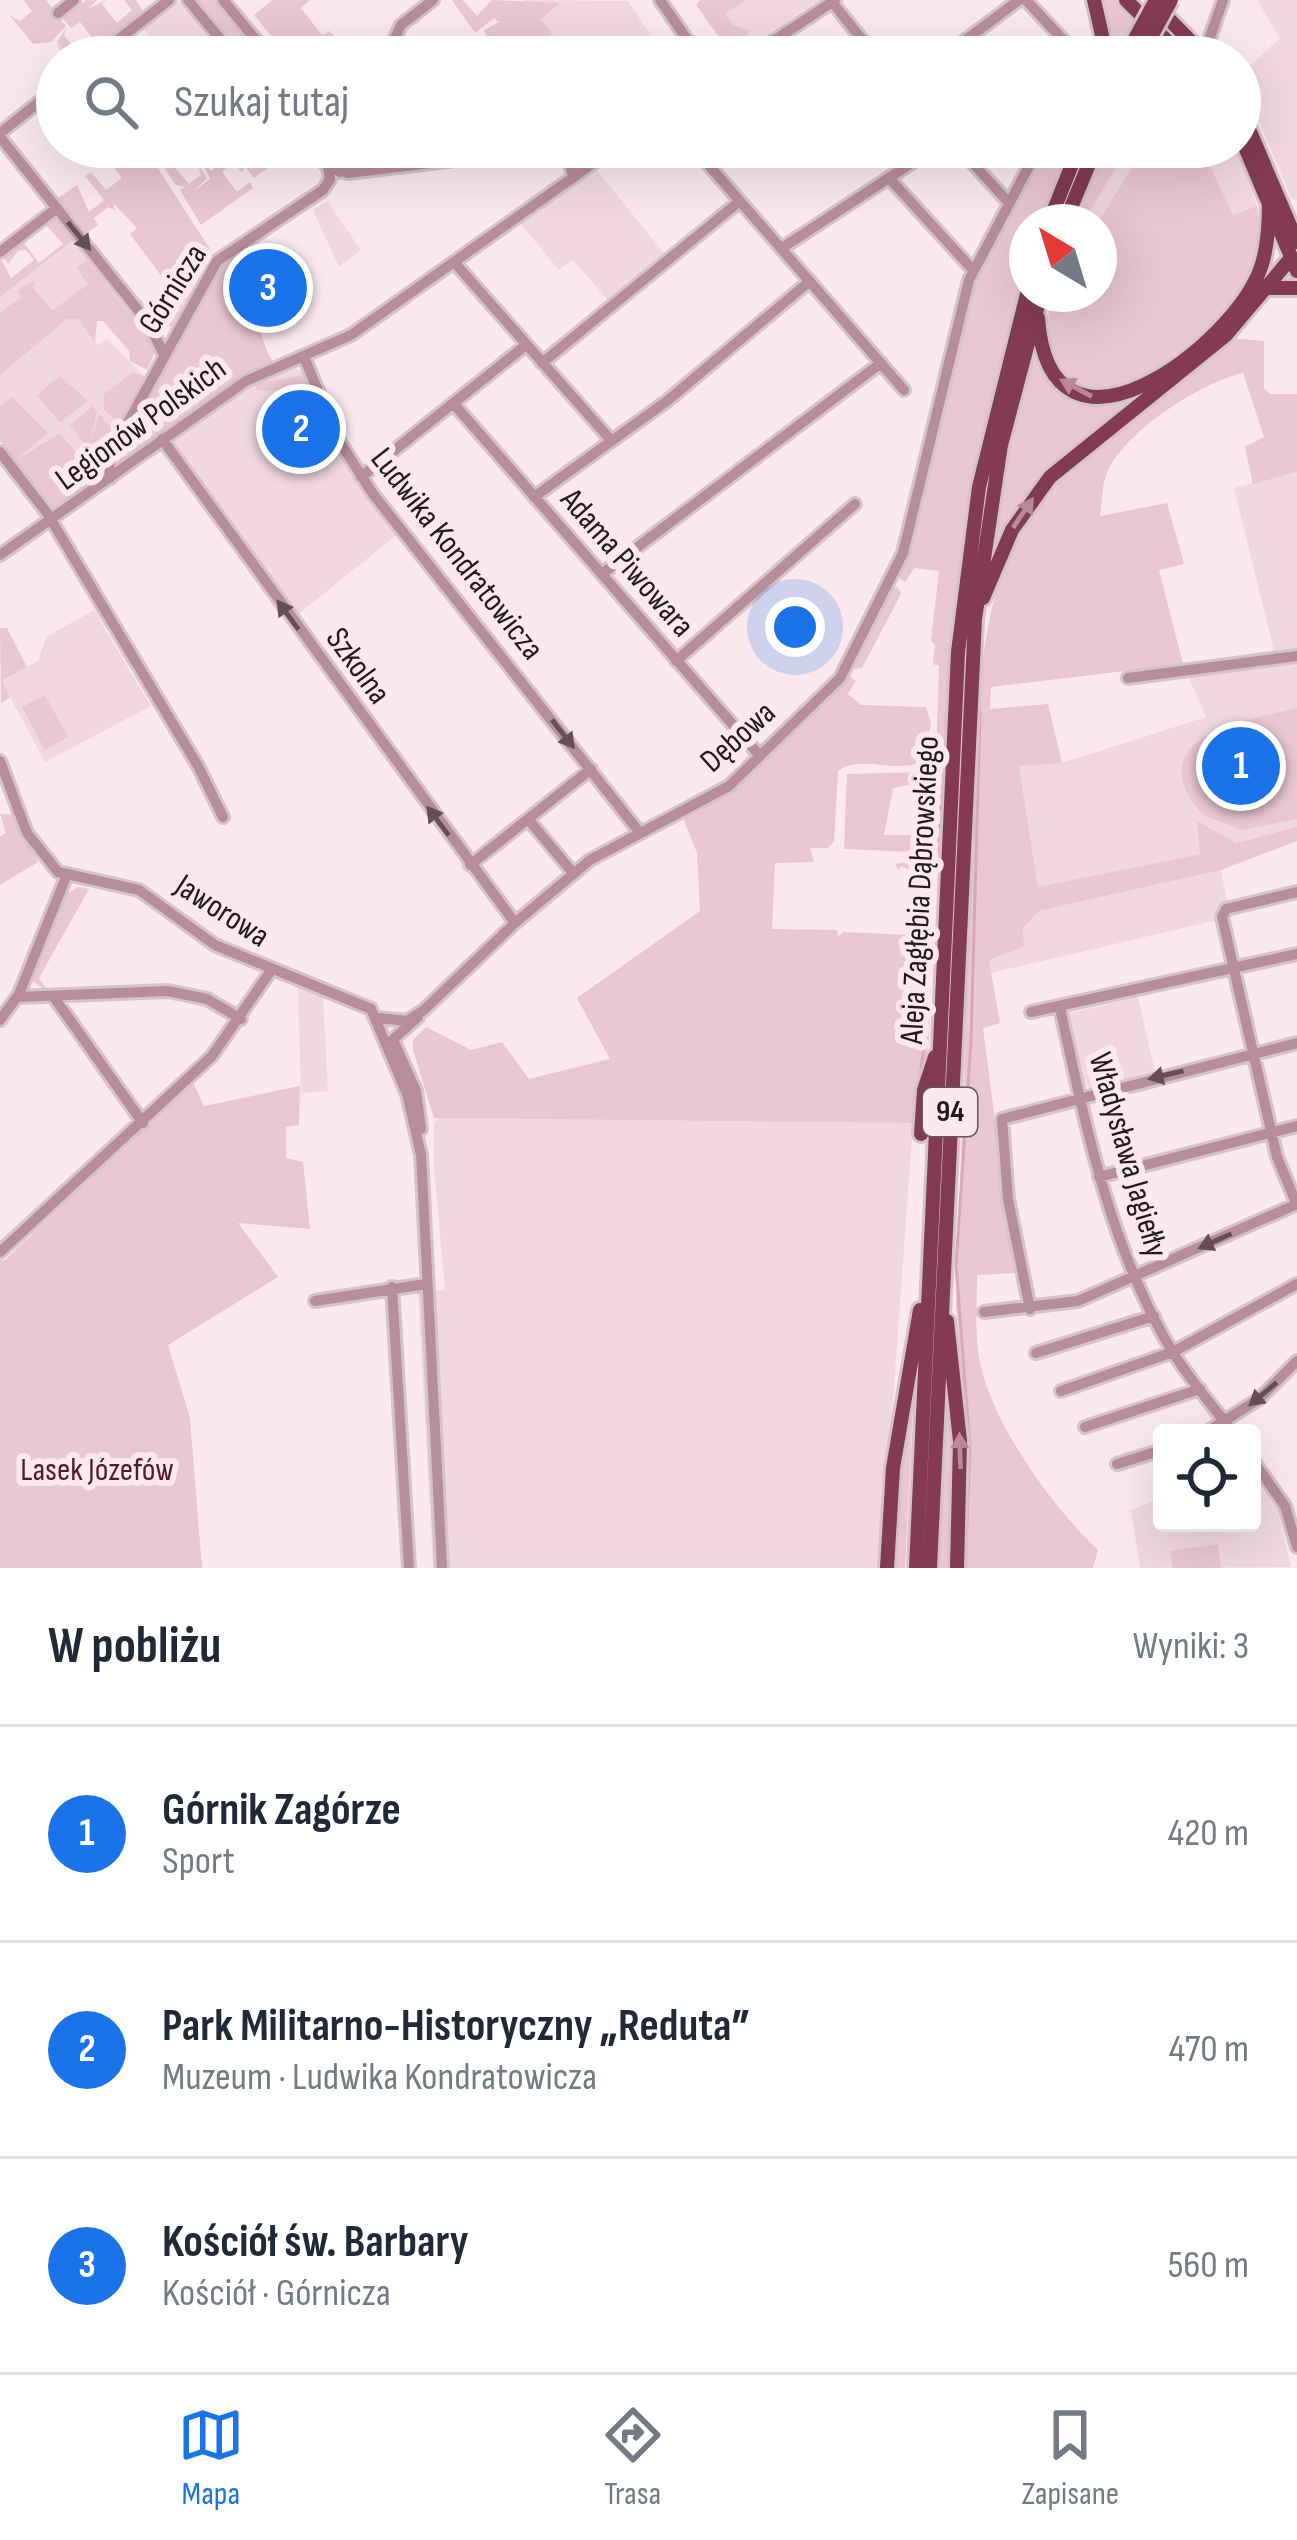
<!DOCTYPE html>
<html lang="pl">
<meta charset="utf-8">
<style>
:root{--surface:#fff;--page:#f6f6f7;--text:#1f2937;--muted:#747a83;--line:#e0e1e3;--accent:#1a73e8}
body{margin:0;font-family:"Sofia Sans Condensed",sans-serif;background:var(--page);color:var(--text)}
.controls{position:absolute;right:36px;bottom:36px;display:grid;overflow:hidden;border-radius:12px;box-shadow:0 12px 48px #0002}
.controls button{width:108px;height:108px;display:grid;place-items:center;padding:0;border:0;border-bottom:3px solid var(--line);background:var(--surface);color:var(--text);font:60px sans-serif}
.compass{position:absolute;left:1009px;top:204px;width:108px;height:108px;border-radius:50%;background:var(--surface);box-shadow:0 12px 48px #0002;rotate:322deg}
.you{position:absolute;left:795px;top:627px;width:42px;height:42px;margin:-30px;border:9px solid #fff;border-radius:50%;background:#1a73e8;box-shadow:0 0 0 18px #1a73e833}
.badge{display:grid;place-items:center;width:78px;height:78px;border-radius:50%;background:var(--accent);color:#fff;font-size:39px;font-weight:700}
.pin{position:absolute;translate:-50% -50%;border:6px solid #fff;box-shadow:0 3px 12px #0006}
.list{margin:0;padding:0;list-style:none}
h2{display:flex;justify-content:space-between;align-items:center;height:156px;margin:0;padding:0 48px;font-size:51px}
h2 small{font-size:39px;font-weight:400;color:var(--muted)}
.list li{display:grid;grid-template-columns:78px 1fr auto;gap:36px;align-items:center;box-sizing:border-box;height:216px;padding:0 48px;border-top:3px solid var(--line)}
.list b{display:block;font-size:45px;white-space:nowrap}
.list p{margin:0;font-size:39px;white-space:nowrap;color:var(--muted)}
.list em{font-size:39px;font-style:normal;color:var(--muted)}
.icon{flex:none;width:66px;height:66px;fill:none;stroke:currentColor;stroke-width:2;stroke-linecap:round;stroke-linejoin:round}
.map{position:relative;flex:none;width:1297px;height:1568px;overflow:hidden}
.search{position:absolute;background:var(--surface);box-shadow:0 12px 48px #0002;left:36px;right:36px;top:36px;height:132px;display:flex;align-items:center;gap:30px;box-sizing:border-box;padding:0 42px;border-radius:66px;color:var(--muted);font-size:45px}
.sheet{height:804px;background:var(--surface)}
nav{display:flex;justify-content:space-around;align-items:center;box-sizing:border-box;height:168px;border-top:3px solid var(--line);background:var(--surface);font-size:33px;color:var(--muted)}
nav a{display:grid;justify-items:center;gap:6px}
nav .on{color:var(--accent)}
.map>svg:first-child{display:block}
.built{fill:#f1d8df}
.green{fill:#e9c6d0}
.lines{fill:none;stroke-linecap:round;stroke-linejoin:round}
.stream{stroke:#d8a7b5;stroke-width:3}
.minor-casing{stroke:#d4c4c8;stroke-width:16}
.major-casing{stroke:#d4c4c8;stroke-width:20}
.minor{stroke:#b88d9a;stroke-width:10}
.major{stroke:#833b55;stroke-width:14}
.major-bridge-casing{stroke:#d4c4c8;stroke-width:20;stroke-linecap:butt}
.major-bridge{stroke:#833b55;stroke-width:14}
.oneway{fill:#654e55}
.oneway2{fill:#b9899a}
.labels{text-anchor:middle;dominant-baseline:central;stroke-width:12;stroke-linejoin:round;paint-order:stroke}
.shield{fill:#fbe9ee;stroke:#62585b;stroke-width:3}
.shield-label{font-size:30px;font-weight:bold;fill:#211a1c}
.street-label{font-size:33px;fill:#211a1c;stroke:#fbe9ee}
.park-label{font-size:33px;fill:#541930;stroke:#fbe9ee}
</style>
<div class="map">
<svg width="1297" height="1568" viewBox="0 0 1297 1568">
<rect width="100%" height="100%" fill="#fbe9ee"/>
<!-- built -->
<path class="built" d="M177 0 222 54 219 57H165L141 26Z
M524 0 628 1 665 57H478Z
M741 0H819L734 57 707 21Z
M1257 0H1297V200L1291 198 1240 75 1280 38Z
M1129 147H1145L1098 222H1083Z
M1201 147H1237L1257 206 1233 216Z
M595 168 664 253 607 299 573 260 559 270 519 222Z
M327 201 361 250 339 267 313 210Z
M72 239 109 285 68 318 76 319 98 345 107 339 145 377 100 459 48 501 0 439V375L19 359 0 336V296Z
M294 367 306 375 344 458 399 533 296 616 169 442 255 382Z
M1297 472V827L1236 843 1198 822 1200 854 1038 887 1019 765 1062 763 1206 717 1183 664 1274 650 1234 488Z
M94 610 151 706 45 762 1 680 38 661 46 637Z
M1221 870 1230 917 991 973 988 960 1024 946 1023 928 1039 911Z
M298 988 323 996 328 1091 301 1093Z
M1138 997 1155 1072 1090 1088 1083 1085 1067 1019 1070 1013Z
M439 1118 913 1123 881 1568H433L418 1293 445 1290 434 1167V1123Z
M1252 1475 1278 1511 1291 1567 1140 1568 1131 1510 1162 1497V1523H1252Z"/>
<!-- green -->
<path class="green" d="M23 0H46L66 26 51 42 33 44 9 15 20 21 32 11Z
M86 0H97L88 9 106 0 102 4 117 23 132 10 124 0H136L143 11 84 57H66L56 44 64 51 57 42 67 27 64 35 78 53 94 40 80 22 71 28 63 19Z
M194 0H217L264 57H241Z
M272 0H310L301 8 322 35 330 31 343 47 331 57 288 56 254 15Z
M452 0H463L477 16 492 0 560 3 541 19 552 34 541 44 546 51 538 57H477L473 52 489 44 484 30 499 22 494 18 475 33Z
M700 0H746L725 14 733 25 749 30 743 49 734 57 696 5Z
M1100 0H1118L1137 19 1118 57H1111Z
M117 147H144L212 252 171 327 160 326 135 294 156 315 168 305 172 309 183 294 170 271 162 277 130 234 137 228 113 203 115 210 108 207 94 218 98 225 87 233 58 198 77 185 89 212 104 200 85 176 91 172 106 190 122 178 108 160 98 162Z
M179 147 166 161 182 151 186 155 173 165 189 184 201 175 198 165 207 178 194 191 210 179 201 159 211 171 238 149 246 158 241 150 255 147 275 163 254 178 245 167 264 160 250 162V155L242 173 234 163 222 172 237 192 250 182 253 188 201 225 180 190 185 187 176 185 150 148Z
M1043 147H1073L1044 222H1027C1027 311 988 397 973 485 957 574 954 664 943 753L936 760 939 666 933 664 935 645 931 641 939 571 914 568 905 582 897 577 975 274Z
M1102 147H1129L1083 222H1073Z
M1145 147H1201L1233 215 1257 206C1268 280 1227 316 1168 360 1155 370 1139 388 1122 391 1060 402 1039 344 1052 294H1099L1098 222Z
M53 217 73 240 0 297V257L11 278 34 260 26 250 18 251 8 264 3 256 23 242 39 263 63 244 47 226Z
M256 238 250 246C254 281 254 332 273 362L114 467 111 461 221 262Z
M87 260 157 347 147 370 130 361 129 351 103 321H97L95 342 77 319H67L0 375V313L21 297 17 290 35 281 33 287 52 311 88 284 77 268Z
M1275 261 1278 268C1257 287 1245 313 1224 331 1133 410 1020 470 982 591L994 498 1034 334C1038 360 1048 382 1073 394 1128 421 1211 349 1244 307 1256 291 1259 273 1275 261Z
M1232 338 1264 341V388L1270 394H1297V472L1253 484 1245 447 1264 437 1243 373C1200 383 1129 429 1108 470 1102 482 1102 503 1100 516L1167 503 1184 564 1159 570 1183 664 991 687 990 709 1048 704 1062 763 1019 766 1038 887 1200 854 1197 821 1236 843 1297 827V841L1221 870 1039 911 1023 928 1024 946 989 960 1000 1023 983 1028 1015 1273 977 1275C977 1300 975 1326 978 1351 986 1416 1051 1506 1098 1550L1093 1568H962L969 1446 956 1307 976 712C984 651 990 587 1018 531 1056 455 1165 391 1232 338Z
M133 372 145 377 120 423 104 410V394Z
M303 375 332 439 329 440 305 389 257 391 255 384Z
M60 376 88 401 60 423 37 395Z
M12 397 48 433 16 460 60 433 76 452 85 444 70 425 93 406 97 411 90 445 99 414 115 433 102 456H87L100 459 82 489 53 510 0 441V406Z
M898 587 901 594 862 668 855 669 853 663 891 589Z
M0 628H7L27 667 2 680 10 697 1 703Z
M848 675 856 681 848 694 861 705 926 707 931 723 924 760C900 776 861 753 838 771L834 841 828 848H810L814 862 775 863 772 929 837 930 838 937 843 932 909 935 915 931 918 872 900 866 899 871 895 864 922 859 934 873 929 1039 915 1134 913 1123 434 1118 413 1050V1040L426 1027 471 1050 502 1042 529 1079 610 1059 577 998 700 911 697 853 682 815 721 795Z
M45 695 68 737 45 750 22 707Z
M1297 708V819L1242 830 1203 815C1134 738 1247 720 1297 708Z
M945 768 942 851 933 858C906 830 917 789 945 768Z
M925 772 917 783 893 788 884 835H912L914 852 844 849 847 774Z
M0 814 13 815 38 862 0 885V836L6 833Z
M78 887 89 889 39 978 47 989 55 988 47 992 31 980 63 896Z
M192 1080 204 1106 300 1086 299 1125 286 1127V1158L303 1162 310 1229 238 1223 278 1277 168 1345 190 1418 202 1568H0V1259L4 1261Z
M947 1366 955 1451 950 1568H938Z
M915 1369 905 1568H895L900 1446Z
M1218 1544 1221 1568H1173L1170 1551Z"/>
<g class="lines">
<!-- stream -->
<path class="stream" d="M937 858 941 777
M916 1106 927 1026 932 874
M965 1568 970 1447 956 1265 971 1041 980 712"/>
<defs>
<path id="minor" d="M188 0 235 57
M223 0 270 57
M660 0 699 57
M1026 0 1079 57
M832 2 876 57
M58 13 74 0
M96 57 169 0
M386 57 401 25 433 0
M749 57 835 0
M943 57 1019 0
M1195 57 1209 40 1223 0
M0 133 57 88
M0 137 149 324 163 353
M309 147 328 167 348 173 555 148 569 157 573 178
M398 147H462
M567 147 602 157
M693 147 904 390
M958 147 1009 203
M340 172 361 147
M889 178 973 270
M782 248 936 147
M0 252 57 208
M454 262 609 438
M304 357 338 439 373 494 640 833
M542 363 740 201
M453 403 760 756
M162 439 515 923
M0 452 47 513 198 766 223 817
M361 477 526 345
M110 478 109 457 217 261 323 190 330 179 328 167
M534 497 667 401 810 281
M0 555 246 381 351 335 616 147
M602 574 881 363
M676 661 855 504
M1128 678 1297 656
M0 761 27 833 58 872 139 890 215 945 371 1009 407 1094 421 1155
M528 819 573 873
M470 865 591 769
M1297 892 1226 909 1222 917 1277 1157 1297 1205
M53 996 143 1123
M18 997 168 991 207 999 241 1019
M1060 1008C1086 1126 1109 1246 1172 1351 1190 1380 1213 1406 1233 1433
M1031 1012 1297 954
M378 1018 407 1021 424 1010 515 923 590 860 729 786 840 678 903 553 969 280 1039 147
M0 1020 19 994 66 877
M388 1044 418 1017
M395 1044 416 1091 421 1129
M421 1153 442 1568
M1099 1177 1297 1126
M0 1252 212 1056 270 972
M392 1287 409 1568
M315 1301 426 1284
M1030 1309 1008 1199 1002 1119 1297 1043
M984 1312 1078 1301 1297 1204
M1036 1353 1154 1316
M1061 1391 1173 1352 1297 1284
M1085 1427 1200 1389
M1205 1433 1259 1399 1297 1361
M1252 1459 1285 1506 1297 1547
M1117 1464 1162 1450"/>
<path id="major" d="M1094 0 1107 57
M1126 0 1183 57
M1158 8 1206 57
M1240 108 1297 242
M1240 135 1297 271
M1049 222 1079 147
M1065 222 1096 147
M1266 288H1297
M1038 318C1050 486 1235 345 1261 267 1268 247 1269 224 1269 202
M983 598 1012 530 1050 477 1226 335 1291 258
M921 1134 924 1090 935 1057
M947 1321 960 1441 957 1568
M887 1568 893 1468 920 1310
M916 1568 958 652 979 487 1027 294
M930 1568 975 619 1001 445 1041 294"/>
</defs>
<!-- minor casing -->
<use href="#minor" class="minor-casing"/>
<!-- major casing -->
<use href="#major" class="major-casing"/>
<!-- minor -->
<use href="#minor" class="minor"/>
<!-- major -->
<use href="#major" class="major"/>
<defs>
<path id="major-bridge" d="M1125 57 1156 0
M1140 57 1171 0"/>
</defs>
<!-- major-bridge casing -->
<use href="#major-bridge" class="major-bridge-casing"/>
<!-- major-bridge -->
<use href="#major-bridge" class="major-bridge"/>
</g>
<!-- one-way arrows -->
<defs><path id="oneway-solid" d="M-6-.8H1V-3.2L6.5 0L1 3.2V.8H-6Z" transform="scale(3)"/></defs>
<g class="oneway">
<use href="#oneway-solid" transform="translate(79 236) rotate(51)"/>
<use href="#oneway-solid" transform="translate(288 615) rotate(-126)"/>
<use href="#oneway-solid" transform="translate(563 734) rotate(52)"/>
<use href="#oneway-solid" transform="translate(438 821) rotate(-127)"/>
<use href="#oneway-solid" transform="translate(1166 1075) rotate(167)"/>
<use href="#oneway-solid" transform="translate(1215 1241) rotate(156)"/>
<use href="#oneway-solid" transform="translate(1263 1394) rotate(140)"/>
</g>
<g class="oneway2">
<use href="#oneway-solid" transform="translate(1076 388) rotate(-152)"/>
<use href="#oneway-solid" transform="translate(1023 513) rotate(-56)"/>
<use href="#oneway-solid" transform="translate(960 1451) rotate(-92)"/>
</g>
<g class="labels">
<!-- shield labels -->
<rect class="shield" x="923" y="1088" width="54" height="48" rx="9"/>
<g class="shield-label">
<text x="950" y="1112">94</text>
</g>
<!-- street labels -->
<g class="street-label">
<text transform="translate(173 289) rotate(-58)">Górnicza</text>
<text transform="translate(141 424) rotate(-36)">Legionów Polskich</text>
<text transform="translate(457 554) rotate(52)">Ludwika Kondratowicza</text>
<text transform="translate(627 563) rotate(49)">Adama Piwowara</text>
<text transform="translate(358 666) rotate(54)">Szkolna</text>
<text transform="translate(738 737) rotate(-42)">Dębowa</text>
<text transform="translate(920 890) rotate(-87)">Aleja Zagłębia Dąbrowskiego</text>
<text transform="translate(222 911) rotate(33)">Jaworowa</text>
<text transform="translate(1128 1155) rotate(74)">Władysława Jagiełły</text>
</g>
<!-- park labels -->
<g class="park-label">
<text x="97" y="1470">Lasek Józefów</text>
</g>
</g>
</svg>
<div class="controls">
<button><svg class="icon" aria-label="locate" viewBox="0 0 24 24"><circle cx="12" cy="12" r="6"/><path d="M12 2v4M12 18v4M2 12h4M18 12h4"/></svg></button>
</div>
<svg class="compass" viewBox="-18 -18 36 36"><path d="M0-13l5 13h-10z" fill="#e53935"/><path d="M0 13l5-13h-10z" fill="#747a83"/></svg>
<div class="you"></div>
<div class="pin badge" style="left:1241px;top:766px">1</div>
<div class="pin badge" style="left:301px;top:429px">2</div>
<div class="pin badge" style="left:268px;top:288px">3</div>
<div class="search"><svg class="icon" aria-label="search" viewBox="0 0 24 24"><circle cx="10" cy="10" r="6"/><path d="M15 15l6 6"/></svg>Szukaj tutaj</div>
</div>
<section class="sheet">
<h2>W pobliżu<small>Wyniki: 3</small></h2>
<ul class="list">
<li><span class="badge">1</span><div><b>Górnik Zagórze</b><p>Sport</p></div><em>420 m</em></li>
<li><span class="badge">2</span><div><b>Park Militarno-Historyczny „Reduta”</b><p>Muzeum · Ludwika Kondratowicza</p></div><em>470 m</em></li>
<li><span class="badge">3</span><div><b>Kościół św. Barbary</b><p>Kościół · Górnicza</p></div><em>560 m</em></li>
</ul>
</section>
<nav>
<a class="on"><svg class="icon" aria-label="map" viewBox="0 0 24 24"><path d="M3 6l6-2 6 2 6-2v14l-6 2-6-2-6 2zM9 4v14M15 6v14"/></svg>Mapa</a>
<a><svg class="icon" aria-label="directions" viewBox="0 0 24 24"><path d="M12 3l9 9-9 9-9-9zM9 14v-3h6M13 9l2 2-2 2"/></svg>Trasa</a>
<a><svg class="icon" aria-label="saved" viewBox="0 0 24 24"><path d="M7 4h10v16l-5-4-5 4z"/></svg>Zapisane</a>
</nav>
